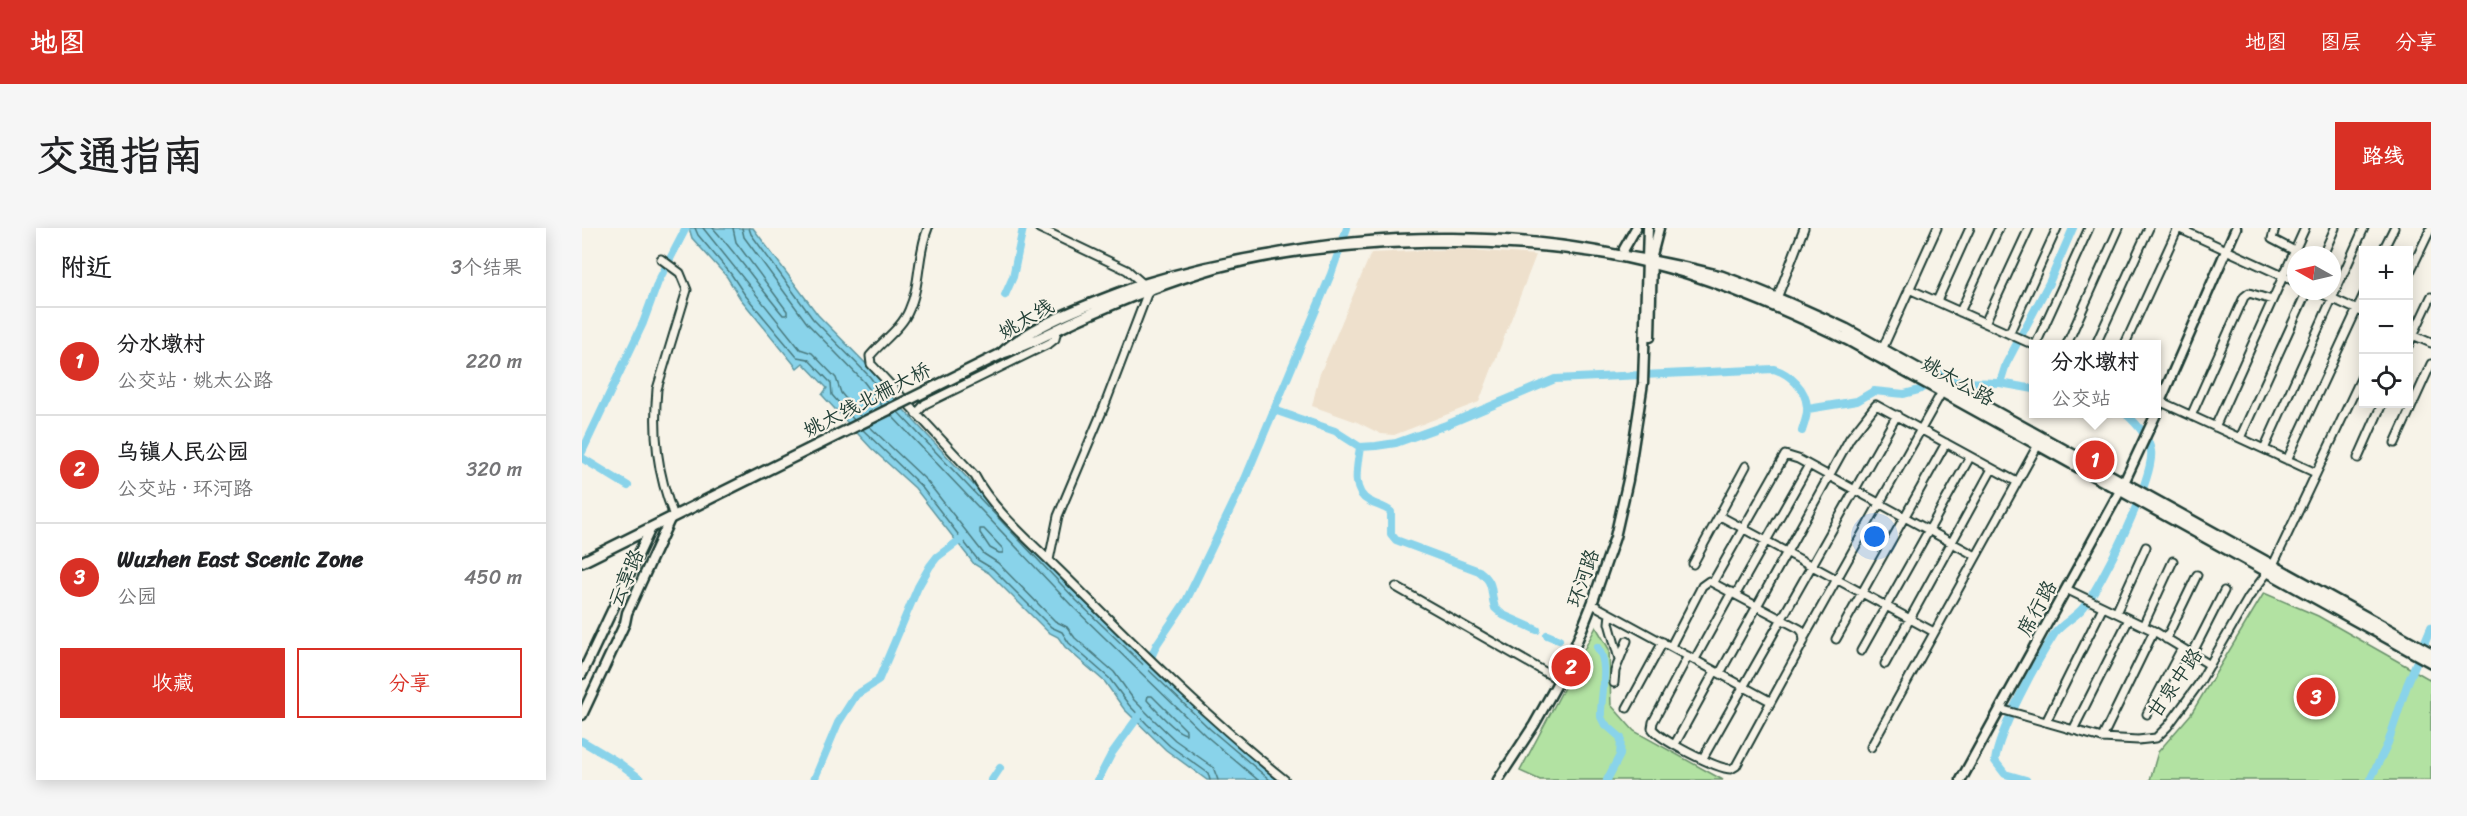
<!DOCTYPE html>
<html lang="zh">
<meta charset="utf-8">
<style>
:root{--surface:#fff;--page:#f6f6f6;--text:#202124;--muted:#757577;--line:#e0e0e0;--accent:#d93025}
body{margin:0;font-family:Sriracha,"LXGW WenKai TC",sans-serif;background:var(--page);color:var(--text)}
.controls{position:absolute;right:18px;top:18px;display:grid;overflow:hidden;border-radius:0px;box-shadow:0 3px 15px #0003}
.controls button{width:54px;height:54px;display:grid;place-items:center;padding:0;border:0;border-bottom:2px solid var(--line);background:var(--surface);color:var(--text);font:30px sans-serif}
.compass{position:absolute;left:1705px;top:18px;width:54px;height:54px;border-radius:50%;background:var(--surface);box-shadow:0 3px 15px #0003;rotate:278deg}
.you{position:absolute;left:1293px;top:309px;width:21px;height:21px;margin:-15px;border:4px solid #fff;border-radius:50%;background:#1a73e8;box-shadow:0 0 0 9px #1a73e833}
.badge{display:grid;place-items:center;width:39px;height:39px;border-radius:50%;background:var(--accent);color:#fff;font-size:20px;font-weight:700}
.pin{position:absolute;translate:-50% -50%;border:3px solid #fff;box-shadow:0 2px 6px #0006}
.popup{position:absolute;left:1447px;top:112px;width:132px;height:78px;box-sizing:border-box;display:grid;place-content:center;border-radius:0px;background:var(--surface);filter:drop-shadow(0 2px 4px #0005);font-size:20px;white-space:nowrap;color:var(--muted)}
.popup b{font-size:22px;color:var(--text)}
.popup::after{content:'';position:absolute;left:50%;top:100%;margin-left:-12px;border:12px solid transparent;border-top-color:var(--surface)}
.list{margin:0;padding:0;list-style:none}
h2{display:flex;justify-content:space-between;align-items:center;height:78px;margin:0;padding:0 24px;font-size:26px}
h2 small{font-size:20px;font-weight:400;color:var(--muted)}
.list li{display:grid;grid-template-columns:39px 1fr auto;gap:18px;align-items:center;box-sizing:border-box;height:108px;padding:0 24px;border-top:2px solid var(--line)}
.list b{display:block;font-size:22px;white-space:nowrap}
.list p{margin:0;font-size:20px;white-space:nowrap;color:var(--muted)}
.list em{font-size:20px;font-style:normal;color:var(--muted)}
.actions{display:flex;gap:12px;padding:18px 24px}
.actions a{flex:1;padding:14px 0;border:2px solid var(--accent);border-radius:0px;text-align:center;font-size:21px;color:var(--accent)}
.actions .main{background:var(--accent);color:#fff}
.icon{flex:none;width:33px;height:33px;fill:none;stroke:currentColor;stroke-width:2;stroke-linecap:round;stroke-linejoin:round}
.map{position:relative;flex:none;width:1849px;height:552px;overflow:hidden;border-radius:0px}
header{display:flex;align-items:center;gap:36px;box-sizing:border-box;height:84px;padding:0 30px;background:var(--accent);color:#fff}
header strong{font-size:28px}
nav{display:flex;gap:33px;margin-inline-start:auto;font-size:21px}
.intro{display:flex;align-items:center;justify-content:space-between;box-sizing:border-box;height:144px;padding:0 36px}
h1{margin:0;font-size:42px}
.button{padding:15px 27px;border-radius:0px;background:var(--accent);color:#fff;font-size:21px;font-weight:700}
main{display:flex;gap:36px;padding:0 36px}
aside{flex:1;background:var(--surface);border-radius:0px;box-shadow:0 3px 15px #0003}
.map>svg:first-child{display:block}
.built{fill:#eee0cc}
.green{fill:#b2e2a2;stroke:#68906b;stroke-width:1.5}
.water{fill:#89d3ea;stroke:#5f97a1;stroke-width:1.5}
.lines{fill:none;stroke-linecap:round;stroke-linejoin:round}
.shore{stroke:#49797d;stroke-width:1.5}
.canal{stroke:#89d3ea;stroke-width:8}
.minor-casing{stroke:#1f3d34;stroke-width:11}
.tertiary-casing{stroke:#1f3d34;stroke-width:13}
.secondary-casing{stroke:#1f3d34;stroke-width:14}
.minor{stroke:#f7f3e8;stroke-width:7}
.tertiary{stroke:#f7f3e8;stroke-width:8}
.secondary{stroke:#f7f3e8;stroke-width:9}
.secondary-bridge-casing{stroke:#1f3d34;stroke-width:14;stroke-linecap:butt}
.secondary-bridge{stroke:#f7f3e8;stroke-width:9}
.labels{text-anchor:middle;dominant-baseline:central;stroke-width:4.5;stroke-linejoin:round;paint-order:stroke}
.street-label{font-size:20px;fill:#1f3d34;stroke:#f7f3e8}
</style>
<header>
<strong>地图</strong>
<nav><a>地图</a><a>图层</a><a>分享</a></nav>
</header>
<div class="intro"><h1>交通指南</h1><a class="button">路线</a></div>
<main>
<aside>
<h2>附近<small>3个结果</small></h2>
<ul class="list">
<li><span class="badge">1</span><div><b>分水墩村</b><p>公交站 · 姚太公路</p></div><em>220 m</em></li>
<li><span class="badge">2</span><div><b>乌镇人民公园</b><p>公交站 · 环河路</p></div><em>320 m</em></li>
<li><span class="badge">3</span><div><b>Wuzhen East Scenic Zone</b><p>公园</p></div><em>450 m</em></li>
</ul>
<div class="actions"><a class="main">收藏</a><a>分享</a></div>
</aside>
<div class="map">
<svg width="1849" height="552" viewBox="0 0 1849 552">
<rect width="100%" height="100%" fill="#f7f3e8"/>
<filter id="ink" filterUnits="userSpaceOnUse"><feTurbulence type="fractalNoise" baseFrequency=".0167" numOctaves="2"/><feDisplacementMap in="SourceGraphic" scale="12" xChannelSelector="R" yChannelSelector="G"/><feConvolveMatrix kernelMatrix="1 2 1 2 8 2 1 2 1" color-interpolation-filters="sRGB"/></filter>
<g filter="url(#ink)">
<!-- built -->
<path class="built" d="M876 21 954 27 897 174 812 207 799 206 775 194 730 178 737 148 789 25Z"/>
<!-- green -->
<path class="green" d="M1682 365 1736 388 1849 452V552H1568L1576 524 1609 486Z
M1014 399 1027 421 1029 477 1052 503 1141 552H958L938 543Z"/>
<!-- water -->
<path class="water" d="M107 0H171L236 87 293 145 309 168 414 281 537 406 632 497 698 552H625L584 522 542 481 523 454 483 419 476 409 466 404 407 345 392 336 333 260 289 220 240 167 245 160 221 135 215 140 158 70 145 49 110 10Z"/>
<g class="lines">
<!-- shore -->
<path class="shore" d="M113 0 116 7 149 46 163 67 215 129 226 131 249 155 250 167 272 192
M121 0 218 121 230 125 254 150 259 165 279 189
M131 0C156 28 177 58 201 87H205V83L154 14 151 0
M160 0 162 9 225 95 282 154 300 178
M167 0 169 6 231 91 288 149 307 175
M316 184 495 373 628 501 688 552
M309 187 490 378 623 507 676 552
M287 198 344 252 402 326 416 335 473 393 485 399 493 410 532 444 552 472 571 491 593 512 631 539 636 552
M280 201 338 257 396 332 411 341 469 399 480 404 487 415 527 450 547 477 565 496 588 518 626 545 628 552
M398 301H402L421 321V325H417L408 320 398 305Z
M566 468H570L604 502V506C594 505 573 481 565 472Z"/>
<!-- canal -->
<path class="canal" d="M423 67 431 49 441 0
M1418 155 1424 136 1467 55 1491 0
M1226 181 1275 173 1292 163 1322 166 1337 162 1361 146 1379 154 1418 155 1452 161
M692 182 753 203 778 219 794 218 814 215 864 197 973 151 1192 141C1208 146 1224 161 1225 179 1226 187 1222 196 1220 203
M778 219C776 236 768 263 787 273 795 278 802 278 809 284V306L814 312 897 343C914 356 907 362 913 380L921 387 955 402
M0 224 61 95 76 54 104 0
M0 230 46 258
M965 407 977 412
M1015 419C1029 436 1018 468 1019 489L1022 495 1039 510 1038 527 1025 552
M565 438 575 416 604 373 663 251 749 46 765 0
M0 513 37 535 60 552
M232 552 256 495 274 467 296 453 336 359 348 338 355 329 382 309
M410 552 418 540
M516 552 530 525 559 485
M1444 552 1423 546 1413 533C1417 502 1455 433 1473 405 1481 395 1492 390 1500 381 1519 359 1573 249 1569 223 1567 209 1554 195 1544 186
M1788 552 1806 515 1825 457 1849 399"/>
<defs>
<path id="minor" d="M346 0C335 26 339 56 327 82 320 100 300 113 288 128L289 136 393 248C409 280 452 317 478 343 551 415 623 488 703 552
M457 0 545 42 567 61 522 179 476 288 467 332
M1596 0 1714 54
M1693 0 1690 11 1713 23
M1801 22 1812 0
M1741 27 1753 0
M79 31 98 45 105 62 75 161C71 206 75 246 92 288
M1826 48 1849 0
M1327 61 1452 117
M1734 63 1782 85
M1194 73 1222 0
M1355 73 1388 0
M1378 84 1417 0
M1403 95 1447 0
M1826 105 1849 115
M1427 106 1475 0
M1454 116 1507 0
M1485 116 1537 0
M1514 116 1567 0
M1543 116 1596 0
M1826 118 1849 69
M1299 124 1355 0
M1575 172 1734 245
M334 186 343 176 468 115 473 111 475 101
M1609 188 1662 69 1667 65 1690 72
M1633 199 1723 0
M1658 210 1725 63
M1813 215 1849 136
M1682 221 1782 0
M1776 230 1800 176
M1705 232 1782 66
M1138 288 1352 404
M1111 336 1164 238
M1131 354 1203 227 1216 231 1394 328
M814 359 977 452
M1484 361 1572 403 1628 437
M1154 366 1227 237
M1010 376 1188 473
M1534 385 1564 319
M1028 386 1027 395 1037 431
M1561 398 1591 333
M1223 408 1361 162
M1254 411 1364 215
M1584 411 1615 347
M1089 418 1120 358 1127 353 1218 401 1221 405 1222 413 1160 527 1154 538 1149 541C1135 541 1076 511 1070 500L1071 494 1106 428
M1279 423 1388 229
M1610 426 1642 363
M1113 431 1150 364
M1303 436 1410 241
M1138 445 1268 210 1294 177 1435 254
M1032 455 1033 443 1045 413
M1045 480 1081 414
M1418 481 1520 510 1556 512 1574 510 1586 498 1616 457 1667 369 1691 337 1782 144
M1565 486 1600 420
M1464 494 1521 379
M1491 502 1547 391
M1520 510 1572 403
M1093 516 1133 443
M1289 519 1457 215
M1121 530 1315 187"/>
<path id="tertiary" d="M1042 21 1054 0
M1068 109 1070 27 1077 0
M1574 183 1654 0
M0 446 69 300
M0 487 43 395 45 385 88 291
M916 552 952 497 985 438 1010 376 1033 309 1046 252 1061 155 1066 0
M1379 552 1539 261 1574 186"/>
<path id="secondary" d="M421 125C447 117 471 103 495 92 541 71 587 53 635 39 785 0 956 0 1105 45 1161 63 1215 87 1268 113L1849 434
M419 126C450 96 516 73 556 58 745 0 947 0 1139 48 1181 63 1223 82 1264 101L1849 425
M0 334 167 251"/>
</defs>
<!-- minor casing -->
<use href="#minor" class="minor-casing"/>
<!-- tertiary casing -->
<use href="#tertiary" class="tertiary-casing"/>
<!-- secondary casing -->
<use href="#secondary" class="secondary-casing"/>
<!-- minor -->
<use href="#minor" class="minor"/>
<!-- tertiary -->
<use href="#tertiary" class="tertiary"/>
<!-- secondary -->
<use href="#secondary" class="secondary"/>
<defs>
<path id="secondary-bridge" d="M167 251 419 126"/>
</defs>
<!-- secondary-bridge casing -->
<use href="#secondary-bridge" class="secondary-bridge-casing"/>
<!-- secondary-bridge -->
<use href="#secondary-bridge" class="secondary-bridge"/>
</g>
</g>
<g class="labels">
<!-- street labels -->
<g class="street-label">
<text transform="translate(444 91) rotate(-30)">姚太线</text>
<text transform="translate(1376 153) rotate(29)">姚太公路</text>
<text transform="translate(285 172) rotate(-27)">姚太线北栅大桥</text>
<text transform="translate(44 350) rotate(-67)">云享路</text>
<text transform="translate(1001 350) rotate(-71)">环河路</text>
<text transform="translate(1455 380) rotate(-61)">席行路</text>
<text transform="translate(1593 455) rotate(-55)">甘泉中路</text>
</g>
</g>
</svg>
<div class="controls">
<button>+</button>
<button>−</button>
<button><svg class="icon" aria-label="locate" viewBox="0 0 24 24"><circle cx="12" cy="12" r="6"/><path d="M12 2v4M12 18v4M2 12h4M18 12h4"/></svg></button>
</div>
<svg class="compass" viewBox="-18 -18 36 36"><path d="M0-13l5 13h-10z" fill="#e53935"/><path d="M0 13l5-13h-10z" fill="#757577"/></svg>
<div class="you"></div>
<div class="pin badge" style="left:1513px;top:232px">1</div>
<div class="popup"><b>分水墩村</b>公交站</div>
<div class="pin badge" style="left:989px;top:439px">2</div>
<div class="pin badge" style="left:1734px;top:469px">3</div>
</div>
</main>
